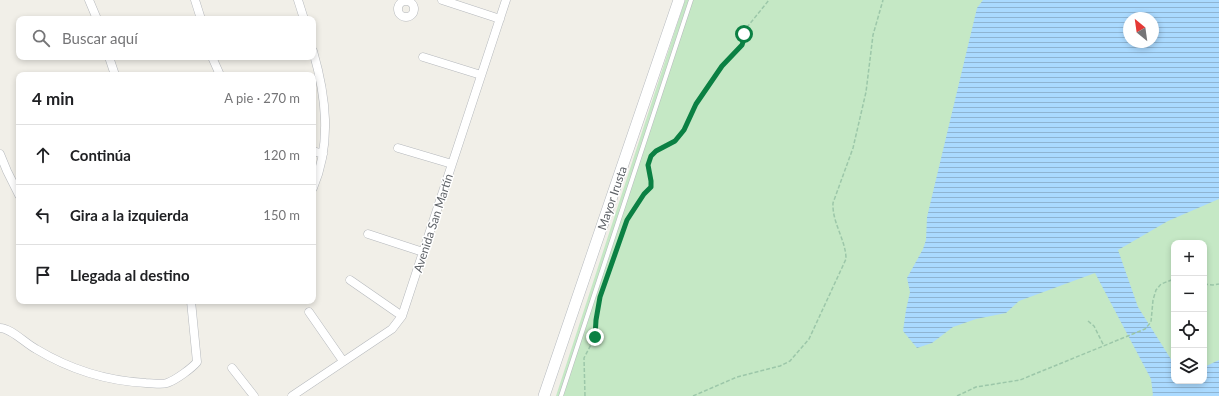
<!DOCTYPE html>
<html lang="es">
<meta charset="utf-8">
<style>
:root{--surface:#fff;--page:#f2f2f2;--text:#202124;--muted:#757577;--line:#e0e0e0}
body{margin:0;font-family:Lato,sans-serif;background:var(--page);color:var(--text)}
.controls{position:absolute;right:12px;bottom:12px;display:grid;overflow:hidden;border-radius:8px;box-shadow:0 2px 6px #0003}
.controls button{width:36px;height:36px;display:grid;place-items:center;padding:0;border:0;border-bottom:1px solid var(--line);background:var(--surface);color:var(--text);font:20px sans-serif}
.compass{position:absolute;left:1123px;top:12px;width:36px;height:36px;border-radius:50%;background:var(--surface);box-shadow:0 2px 6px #0003;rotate:331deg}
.stop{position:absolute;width:12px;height:12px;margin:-9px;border:3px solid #0b8043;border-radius:50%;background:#fff}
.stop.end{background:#0b8043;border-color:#fff;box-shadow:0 1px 4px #0008}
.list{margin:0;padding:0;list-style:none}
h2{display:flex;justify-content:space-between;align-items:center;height:52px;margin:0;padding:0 16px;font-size:17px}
h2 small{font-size:13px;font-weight:400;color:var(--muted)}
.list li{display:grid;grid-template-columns:26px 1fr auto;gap:12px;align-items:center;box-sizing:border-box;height:60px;padding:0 16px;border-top:1px solid var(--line)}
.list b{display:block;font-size:15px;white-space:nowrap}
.list em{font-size:13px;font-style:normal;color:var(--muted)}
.icon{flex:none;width:22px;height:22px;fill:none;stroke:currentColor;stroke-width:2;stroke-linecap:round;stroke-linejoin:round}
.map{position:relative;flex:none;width:1219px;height:396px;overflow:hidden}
.search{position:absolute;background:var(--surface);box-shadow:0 2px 6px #0003;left:16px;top:16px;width:300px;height:44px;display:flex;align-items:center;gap:10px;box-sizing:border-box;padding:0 14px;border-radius:8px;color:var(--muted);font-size:15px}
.panel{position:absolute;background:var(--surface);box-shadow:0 2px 6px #0003;left:16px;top:72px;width:300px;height:232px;border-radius:8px}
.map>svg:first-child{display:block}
.grass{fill:#c5e8c5;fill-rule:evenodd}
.water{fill:url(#water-rules);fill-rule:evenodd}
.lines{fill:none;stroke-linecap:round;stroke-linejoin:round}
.lane-casing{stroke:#b5b8bc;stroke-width:5}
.street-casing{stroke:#b5b8bc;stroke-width:9}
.secondary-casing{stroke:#b6babf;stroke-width:12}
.path{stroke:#9cc7a9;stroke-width:1.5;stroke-dasharray:4 2;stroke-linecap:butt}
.lane{stroke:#fff;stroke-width:4}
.street{stroke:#fff;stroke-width:8}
.secondary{stroke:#fff;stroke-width:11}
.route{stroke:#0b8043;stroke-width:5}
.labels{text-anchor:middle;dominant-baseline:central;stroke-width:3;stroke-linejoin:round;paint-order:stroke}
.street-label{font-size:12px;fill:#5f6368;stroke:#fff}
</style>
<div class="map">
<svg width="1219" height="396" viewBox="0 0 1219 396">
<defs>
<pattern id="water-rules" width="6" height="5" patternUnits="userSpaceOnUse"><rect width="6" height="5" fill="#aadaff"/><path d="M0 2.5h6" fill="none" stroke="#8eb4d2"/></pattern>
</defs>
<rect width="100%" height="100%" fill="#f1efe8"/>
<!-- grass -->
<path class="grass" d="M685 0H1219V396H556ZM1129 18H1153V42H1129ZM1174 243H1204V381H1174Z"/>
<!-- water -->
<path class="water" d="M983 0H1219V199L1168 221 1118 250 1138 307 1174 364V381H1204V367L1219 360V396H1152L1153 395 1151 379 1095 273 1019 301 1006 313 976 319 953 327 932 343 917 348 903 331 906 310 910 292 907 278 923 249 926 240 927 217 977 8ZM1129 18H1153V42H1129Z"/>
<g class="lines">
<defs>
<path id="lane" d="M561 396 691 0"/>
<path id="street" d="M89 0 97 19
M195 0 201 19
M298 0 304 19
M442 0 500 19
M398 9a8 8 0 1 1 16 0a8 8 0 1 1-16 0Z
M313 51C326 96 332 143 313 188
M109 57 115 75
M212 57 220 75
M423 57 481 75
M398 148 452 164
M313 151 323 154
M0 154 7 171 19 195
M368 234 423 252
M350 280 402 316
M309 312 343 361
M0 328C11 328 26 344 36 349 69 369 108 381 146 383 153 383 161 385 167 383 176 380 192 368 197 362L191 301
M232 368 254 396
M292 396 392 329 402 316 506 0"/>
<path id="secondary" d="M544 396 679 0"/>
</defs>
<!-- lane casing -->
<use href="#lane" class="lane-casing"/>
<!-- street casing -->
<use href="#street" class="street-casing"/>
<!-- secondary casing -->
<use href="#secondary" class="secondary-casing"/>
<!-- path -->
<path class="path" d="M622 234 627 220 644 194 651 187V181L648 165 651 157 657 151 675 141 684 130 696 104 722 66 742 45 744 39V34L748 26 769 0
M1204 284 1213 285 1219 284
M1088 321 1094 326 1104 346
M585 396 584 358 595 337 599 304
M693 396 737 377 780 366 790 361 809 339 846 259C846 240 832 223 833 203L853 148 866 92 873 35 883 0
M957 396 976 387 1020 380 1145 329 1151 322 1153 300 1156 290 1161 284 1174 279"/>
<!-- lane -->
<use href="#lane" class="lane"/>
<!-- street -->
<use href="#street" class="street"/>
<!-- secondary -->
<use href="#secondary" class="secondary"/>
</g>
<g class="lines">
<!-- route -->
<path class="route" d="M595 337 596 320 600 297 627 220 644 194 651 187V181L648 165 651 156 656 151 675 141 684 130 696 104 722 66 742 45 744 39V34"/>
</g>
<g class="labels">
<!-- street labels -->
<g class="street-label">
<text transform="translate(612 198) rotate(-71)">Mayor Irusta</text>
<text transform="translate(433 223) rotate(-72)">Avenida San Martín</text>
</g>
</g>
</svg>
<div class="controls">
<button>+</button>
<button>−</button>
<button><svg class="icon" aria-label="locate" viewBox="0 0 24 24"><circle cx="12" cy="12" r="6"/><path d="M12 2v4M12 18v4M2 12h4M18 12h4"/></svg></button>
<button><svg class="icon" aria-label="layers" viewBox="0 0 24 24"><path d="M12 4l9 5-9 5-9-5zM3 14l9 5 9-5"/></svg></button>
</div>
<svg class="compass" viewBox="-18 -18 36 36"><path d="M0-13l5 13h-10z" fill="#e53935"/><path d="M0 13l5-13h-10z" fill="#757577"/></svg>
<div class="stop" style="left:744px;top:34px"></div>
<div class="stop end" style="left:595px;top:337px"></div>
<div class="search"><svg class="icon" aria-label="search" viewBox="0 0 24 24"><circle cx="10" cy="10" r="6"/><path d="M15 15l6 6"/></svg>Buscar aquí</div>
<section class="panel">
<h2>4 min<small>A pie · 270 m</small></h2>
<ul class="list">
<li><svg class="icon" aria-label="ahead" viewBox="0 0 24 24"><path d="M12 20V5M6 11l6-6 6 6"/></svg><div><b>Continúa</b></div><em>120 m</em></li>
<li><svg class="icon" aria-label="left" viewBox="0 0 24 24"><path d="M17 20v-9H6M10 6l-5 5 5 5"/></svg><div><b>Gira a la izquierda</b></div><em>150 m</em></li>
<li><svg class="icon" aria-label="arrive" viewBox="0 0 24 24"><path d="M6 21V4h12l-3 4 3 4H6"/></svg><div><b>Llegada al destino</b></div></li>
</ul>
</section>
</div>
